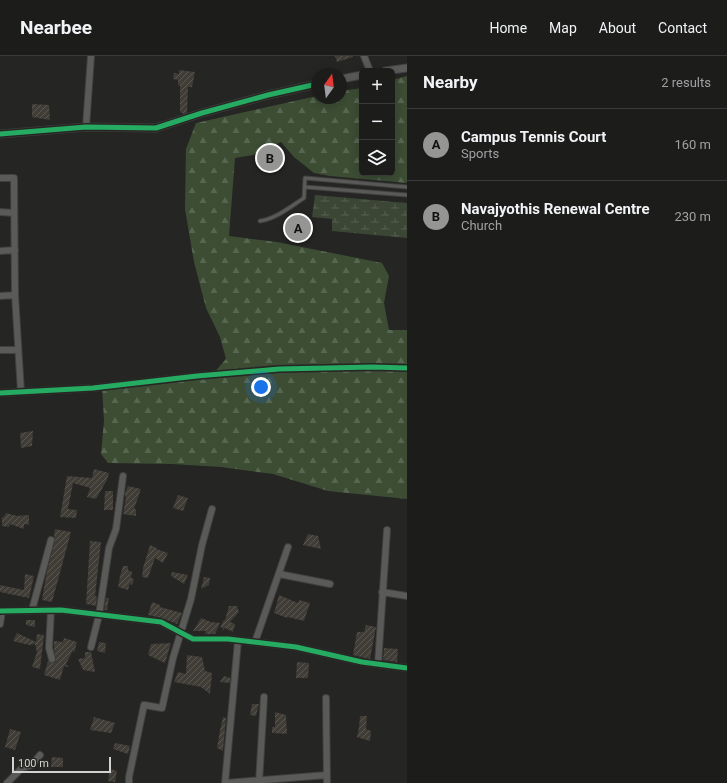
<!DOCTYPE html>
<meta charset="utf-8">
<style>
:root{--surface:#1c1c1b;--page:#292928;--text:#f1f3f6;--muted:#a0a1a3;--line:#3a3a3a;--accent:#959594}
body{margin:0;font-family:Roboto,sans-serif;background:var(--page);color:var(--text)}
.controls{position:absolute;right:12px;top:12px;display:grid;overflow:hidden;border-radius:6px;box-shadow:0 2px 10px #0003}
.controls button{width:36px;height:36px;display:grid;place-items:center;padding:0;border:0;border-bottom:1px solid var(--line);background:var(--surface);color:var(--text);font:20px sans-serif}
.compass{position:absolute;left:311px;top:12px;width:36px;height:36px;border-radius:50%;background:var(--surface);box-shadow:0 2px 10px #0003;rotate:14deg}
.scale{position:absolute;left:12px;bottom:10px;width:99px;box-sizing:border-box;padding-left:4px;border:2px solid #d2d2d0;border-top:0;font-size:11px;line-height:14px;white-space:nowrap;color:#d2d2d0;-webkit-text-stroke:3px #262623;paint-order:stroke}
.you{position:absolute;left:261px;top:331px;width:14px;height:14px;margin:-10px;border:3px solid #fff;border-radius:50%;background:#1a73e8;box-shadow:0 0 0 6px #1a73e833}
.badge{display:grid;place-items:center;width:26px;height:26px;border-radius:50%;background:var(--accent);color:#111;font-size:13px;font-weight:700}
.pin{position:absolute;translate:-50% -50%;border:2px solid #fff;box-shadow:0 1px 4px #0006}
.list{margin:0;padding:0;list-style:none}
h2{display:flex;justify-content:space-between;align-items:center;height:52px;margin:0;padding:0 16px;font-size:17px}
h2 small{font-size:13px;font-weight:400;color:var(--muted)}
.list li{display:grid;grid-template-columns:26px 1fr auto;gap:12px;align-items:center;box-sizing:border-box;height:72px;padding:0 16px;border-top:1px solid var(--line)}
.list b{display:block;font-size:15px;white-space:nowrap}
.list p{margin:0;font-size:13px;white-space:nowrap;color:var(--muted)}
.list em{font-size:13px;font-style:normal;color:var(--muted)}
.icon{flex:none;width:22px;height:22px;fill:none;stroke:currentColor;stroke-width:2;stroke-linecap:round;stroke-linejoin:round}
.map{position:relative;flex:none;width:407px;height:727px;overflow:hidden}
header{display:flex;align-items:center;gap:24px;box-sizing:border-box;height:56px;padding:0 20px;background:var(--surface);border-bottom:1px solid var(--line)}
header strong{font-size:19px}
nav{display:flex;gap:22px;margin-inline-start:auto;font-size:14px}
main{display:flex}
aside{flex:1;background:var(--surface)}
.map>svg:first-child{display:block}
.grass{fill:#3b4635}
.forest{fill:url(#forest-firs)}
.wetland{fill:url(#wetland-marsh)}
.building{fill:url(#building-hatch)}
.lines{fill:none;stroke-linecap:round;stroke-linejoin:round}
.service-casing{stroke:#414140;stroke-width:5}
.minor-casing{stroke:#414140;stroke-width:8}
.tertiary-casing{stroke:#414140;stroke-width:9}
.service{stroke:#5a5a59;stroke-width:3}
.minor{stroke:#5a5a59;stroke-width:6}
.tertiary{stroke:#5a5a59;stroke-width:7}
.cycleway-casing{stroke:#262623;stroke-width:8}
.cycleway{stroke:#26ab63;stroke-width:5}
</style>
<header>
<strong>Nearbee</strong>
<nav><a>Home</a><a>Map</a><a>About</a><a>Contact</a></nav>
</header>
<main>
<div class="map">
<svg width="407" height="727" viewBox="0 0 407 727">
<defs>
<pattern id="forest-firs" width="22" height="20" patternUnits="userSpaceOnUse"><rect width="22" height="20" fill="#3c4d34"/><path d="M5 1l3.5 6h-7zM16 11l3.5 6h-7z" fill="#576650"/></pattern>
<pattern id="wetland-marsh" width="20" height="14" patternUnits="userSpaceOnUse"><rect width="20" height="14" fill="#3b4635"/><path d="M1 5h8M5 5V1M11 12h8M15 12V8" fill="none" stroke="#566051"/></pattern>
<pattern id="building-hatch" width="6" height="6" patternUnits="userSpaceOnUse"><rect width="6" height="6" fill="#403c36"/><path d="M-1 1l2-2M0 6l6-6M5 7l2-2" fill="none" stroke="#5b5752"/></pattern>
</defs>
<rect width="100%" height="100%" fill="#252524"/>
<!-- grass -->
<path class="grass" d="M297 163 307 177 300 180 290 166Z"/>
<!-- forest -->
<path class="forest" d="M407 20V127L330 120 314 117 294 101 281 86 253 99 235 102 229 180 277 186 382 207 389 220 384 247 389 274H407V443L328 435 273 418 221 411 172 408 108 407 101 398 104 364 102 331 212 319 226 303 220 281 206 252 194 206 185 153 186 93 196 67 317 40V42H341V35L362 32V117H392V24Z"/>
<!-- wetland -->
<path class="wetland" d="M315 139 407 147V182L332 175V163L312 161Z"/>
<!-- building -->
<path class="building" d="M335 0H353V1L337 6Z
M179 14 195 16 192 31H188L187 57 184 58 180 56V30L178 29V24L173 23 174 17 179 18Z
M32 48 49 49 50 64 32 61Z
M33 375 32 390 21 392 20 377Z
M94 413 109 417 107 424 96 443 87 441 90 432 73 427 68 453 77 454 76 462 60 461 67 420 92 422Z
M128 430 141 433 134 453H136V460L123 458 126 441 125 440V437Z
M105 435H113V454H104Z
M178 439 188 442 183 455 173 452Z
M6 457 17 460 29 459V469L24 468V473L10 468 9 471 2 470V461H4Z
M55 473 71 476 52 546 42 544 47 515 55 485 54 480Z
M308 478 318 480 321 493 303 489Z
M90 485 101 486 95 540 97 541 96 550 86 548Z
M150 489 157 492 156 493 168 497 163 507 155 502 148 522 142 521 143 512Z
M123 510H128V514L132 516 131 522 134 523 132 529 130 527 128 534 118 531 120 521H119L120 520Z
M172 516 188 519 184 528 171 520Z
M25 518 34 520 29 542 0 536V529L24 534Z
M204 521 210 522 209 529 201 533Z
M279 539 298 547 299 544 310 547 304 565 288 561 287 562 274 557Z
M106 542H109L107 554H104Z
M152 546 160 549V551L182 557 177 568 162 562 148 559Z
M229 550H237L239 556 230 566 235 568 233 576 225 572 222 575 223 572 220 571 224 564H225Z
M201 562 211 566 220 567 215 578H205L206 575H193Z
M26 564H35V571L26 569Z
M366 569 376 571 370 603 353 599 357 576H364Z
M17 577 36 586 37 578 44 579 40 613 32 611 37 596 35 588 29 589 13 585Z
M64 582 77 586 74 597 73 594 66 608 69 611 64 610 60 624 44 619 48 605 53 607 56 605 54 592V585L63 586Z
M99 586 106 587 105 597 97 595Z
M171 587 165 607 148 599 151 588Z
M384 592 398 593 397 606 383 604Z
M85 596H91L95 616 83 614 78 603 85 602Z
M187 599 202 601 205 615 212 617 210 638 201 631 174 626 178 616 186 618Z
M297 606 309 607 308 622H296Z
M224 620 230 622V627L220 626Z
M252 648H259L256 660 250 659Z
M275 656 286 659 287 678 272 677V671H275Z
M360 660H367L366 673 371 675 370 685 357 681 359 671Z
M94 661 115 667 111 677 90 674Z
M223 661 226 662 223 695 217 692 220 674Z
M10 673 21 676 15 694 5 691Z
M115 687 130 690 128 698 113 693Z
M52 701 63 702V711H51Z
M110 713 117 715 115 726 108 725Z"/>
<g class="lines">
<defs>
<path id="service" d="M305 131 407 139
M260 165C277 162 290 151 304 142L305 122 407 131"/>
<path id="minor" d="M364 0 370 15
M86 71 91 0
M0 122H14L15 239 21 336
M0 156 14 157
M0 195 15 194
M0 240 15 239
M0 294H18
M0 337 93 332 197 320 279 313 373 311 407 312
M279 518 330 528
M382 536 407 540
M32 554 51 484
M51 554 49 592 52 603
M0 555 61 554 161 566 193 583H228L296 591 362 606 407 612
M0 568 2 555
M255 586 288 491
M91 591 99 559 109 492 116 473 123 420
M378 608 387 474
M326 642 327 727
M7 727 22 712 32 709 40 699
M129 727V721L144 649 162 652 173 602 191 543 202 489 212 453
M225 727 238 585
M226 727 327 719
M259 727 264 641"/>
<path id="tertiary" d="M385 15 407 12
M341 23 362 19
M0 78 86 71 156 72 202 57 268 39 317 28"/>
</defs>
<!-- service casing -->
<use href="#service" class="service-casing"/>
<!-- minor casing -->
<use href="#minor" class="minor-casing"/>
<!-- tertiary casing -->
<use href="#tertiary" class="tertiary-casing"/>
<!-- service -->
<use href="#service" class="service"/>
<!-- minor -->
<use href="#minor" class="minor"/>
<!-- tertiary -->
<use href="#tertiary" class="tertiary"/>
<defs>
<path id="cycleway" d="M0 78 86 71 156 72 202 57 268 39 317 28
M0 337 93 332 197 320 279 313 373 311 407 312
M0 555 61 554 161 566 193 583H228L296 591 362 606 407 612"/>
</defs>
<!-- cycleway casing -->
<use href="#cycleway" class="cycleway-casing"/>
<!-- cycleway -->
<use href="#cycleway" class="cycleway"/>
</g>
</svg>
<div class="controls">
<button>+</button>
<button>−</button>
<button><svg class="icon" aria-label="layers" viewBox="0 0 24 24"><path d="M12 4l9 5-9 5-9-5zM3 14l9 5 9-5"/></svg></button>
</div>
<svg class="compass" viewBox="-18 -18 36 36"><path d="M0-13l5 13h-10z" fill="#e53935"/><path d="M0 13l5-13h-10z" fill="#a0a1a3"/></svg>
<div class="scale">100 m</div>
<div class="you"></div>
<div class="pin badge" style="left:298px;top:172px">A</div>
<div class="pin badge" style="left:270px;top:102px">B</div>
</div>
<aside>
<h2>Nearby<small>2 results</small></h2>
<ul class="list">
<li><span class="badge">A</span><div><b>Campus Tennis Court</b><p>Sports</p></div><em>160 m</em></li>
<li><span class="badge">B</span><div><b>Navajyothis Renewal Centre</b><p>Church</p></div><em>230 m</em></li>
</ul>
</aside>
</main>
